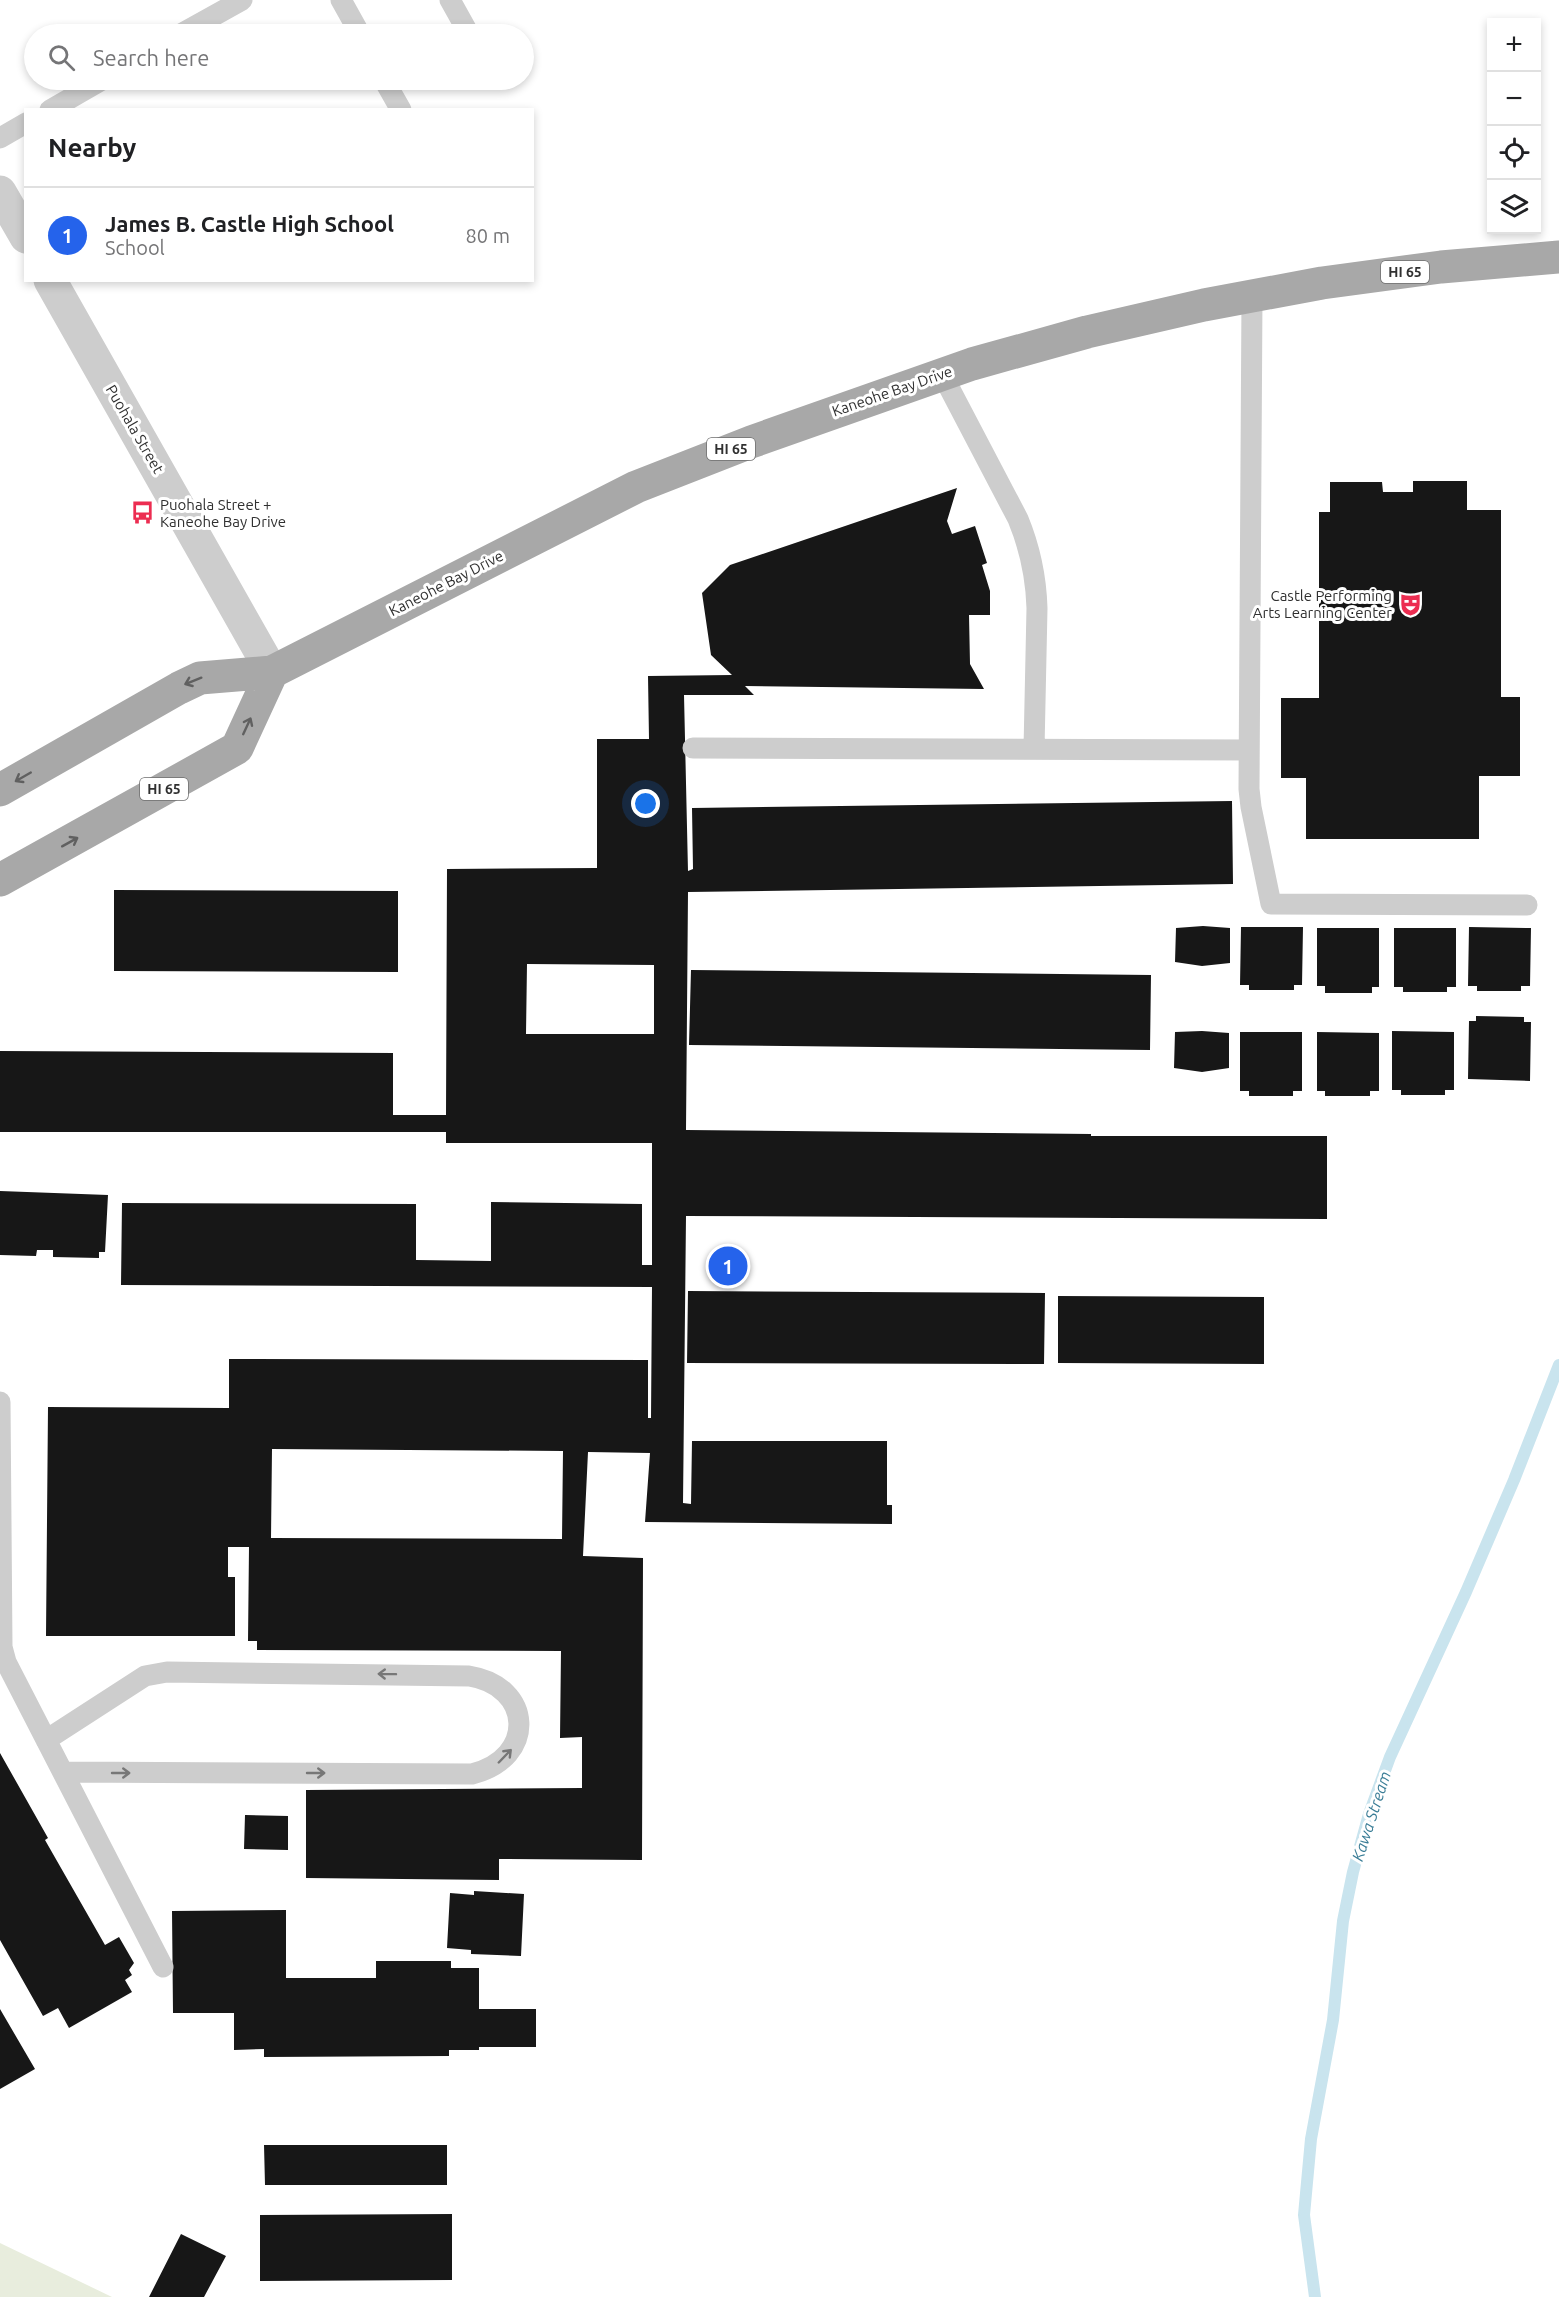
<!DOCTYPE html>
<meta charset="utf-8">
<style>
:root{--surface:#fff;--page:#f2f2f2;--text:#202124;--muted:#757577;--line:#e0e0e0;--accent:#2563eb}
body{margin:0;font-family:Ubuntu,sans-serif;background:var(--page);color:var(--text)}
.controls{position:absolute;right:18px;top:18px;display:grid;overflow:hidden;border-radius:0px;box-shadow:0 3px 9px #0003}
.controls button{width:54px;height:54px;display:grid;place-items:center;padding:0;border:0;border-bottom:2px solid var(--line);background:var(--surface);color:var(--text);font:30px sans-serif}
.you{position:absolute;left:646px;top:804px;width:21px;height:21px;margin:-15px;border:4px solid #fff;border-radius:50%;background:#1a73e8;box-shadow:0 0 0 9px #1a73e833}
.badge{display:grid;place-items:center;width:39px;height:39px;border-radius:50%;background:var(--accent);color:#fff;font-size:20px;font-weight:700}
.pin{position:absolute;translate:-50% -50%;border:3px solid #fff;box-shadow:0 2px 6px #0006}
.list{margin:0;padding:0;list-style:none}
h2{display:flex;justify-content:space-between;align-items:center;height:78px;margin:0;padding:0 24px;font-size:26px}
h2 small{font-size:20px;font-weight:400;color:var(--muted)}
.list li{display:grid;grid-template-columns:39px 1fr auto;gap:18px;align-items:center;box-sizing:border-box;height:96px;padding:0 24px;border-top:2px solid var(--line)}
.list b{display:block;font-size:22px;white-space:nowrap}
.list p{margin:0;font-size:20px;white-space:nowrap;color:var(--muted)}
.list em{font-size:20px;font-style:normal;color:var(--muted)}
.icon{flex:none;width:33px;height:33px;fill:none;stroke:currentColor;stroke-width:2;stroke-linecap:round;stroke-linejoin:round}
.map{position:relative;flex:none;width:1559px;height:2297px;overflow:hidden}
.search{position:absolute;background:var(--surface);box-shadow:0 3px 9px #0003;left:24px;top:24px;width:510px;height:66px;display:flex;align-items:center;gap:15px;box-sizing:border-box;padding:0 21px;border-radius:33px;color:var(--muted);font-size:22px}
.panel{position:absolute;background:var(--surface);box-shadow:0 3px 9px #0003;left:24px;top:108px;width:510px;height:174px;border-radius:0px}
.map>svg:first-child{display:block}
.green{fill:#e8eddd}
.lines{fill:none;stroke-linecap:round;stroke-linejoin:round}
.stream{stroke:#c9e4ee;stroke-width:12}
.building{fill:#171717;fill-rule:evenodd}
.service{stroke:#cdcdcd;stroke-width:21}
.tertiary{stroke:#cdcdcd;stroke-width:33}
.primary{stroke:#a8a8a8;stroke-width:33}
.oneway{stroke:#606060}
.oneway2{stroke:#777}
.labels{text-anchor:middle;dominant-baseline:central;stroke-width:6;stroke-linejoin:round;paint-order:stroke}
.shield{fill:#fff;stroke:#6e6e6e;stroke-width:1.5}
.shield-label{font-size:14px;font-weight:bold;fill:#303030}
.street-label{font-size:15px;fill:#303030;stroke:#fff}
.poi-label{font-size:15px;fill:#303030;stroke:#fff;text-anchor:start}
.water-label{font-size:16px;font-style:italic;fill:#3a7d96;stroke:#fff}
</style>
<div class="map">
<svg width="1559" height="2297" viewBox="0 0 1559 2297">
<rect width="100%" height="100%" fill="#fff"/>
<!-- green -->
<path class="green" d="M0 2243 112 2297H0Z"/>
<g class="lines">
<!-- stream -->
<path class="stream" d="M1315 2297 1304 2215 1311 2139 1333 2020 1343 1921 1353 1872 1369 1814 1390 1757 1466 1592 1514 1480 1559 1365"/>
</g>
<!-- building -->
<path class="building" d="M1413 481H1467V510H1501V697H1520V776H1479V839H1306V778H1281V698H1319V512H1330V482H1382L1383 492H1413Z
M957 488 947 521 952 534 975 526 987 563 982 565 990 591V615H969L970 664 984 689 745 686 754 695H684L688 871 693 869 692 808 1232 801 1233 884 688 892 686 1130 1091 1134V1136H1327V1219L686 1216 683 1503 691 1504 692 1441H887V1505H892V1524L645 1522 650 1453 588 1452 583 1556 643 1558 642 1860 499 1859V1880L306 1878V1790L582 1788V1737L560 1738 561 1651 257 1650V1641H248L249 1547H228V1577H235V1636H46L48 1407 229 1408V1359L648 1360V1418H651L652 1287 121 1285 122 1203 416 1204V1260L491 1261V1202L642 1204V1265H652V1143H446V1132H0V1051L393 1053V1115H446L447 869 597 868V739H649L648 676 732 675 711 655 702 593 730 565ZM527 964 654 965V1034H526ZM272 1449 563 1451 562 1539 271 1538Z
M114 890 398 891V972L114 971Z
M1203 926 1230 928V963L1202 966 1175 962 1176 928Z
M1241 927H1303L1302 985H1294V990H1249V985H1240Z
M1469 927 1531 928 1530 986H1521V991H1477V986H1468Z
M1317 928H1379V987H1372V993H1325V986H1317Z
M1394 928H1456V987H1447V992H1403V987H1394Z
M691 970 1151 975 1150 1050 689 1045Z
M1476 1016 1524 1017V1022H1531L1530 1081 1468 1079 1469 1021H1476Z
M1202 1031 1229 1033V1068L1202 1072 1174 1068 1175 1032Z
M1392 1031 1454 1032V1090H1445V1095H1401V1090H1392Z
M1240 1032H1302V1091H1293V1096H1249V1091H1240Z
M1317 1032 1379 1033V1091H1370V1096H1325V1091H1317Z
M0 1191 108 1195 105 1252H99V1258L53 1257V1250H37L36 1256 0 1255Z
M688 1291 1045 1293 1044 1364 687 1363Z
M1058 1296 1264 1297V1364L1058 1363Z
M0 1753 48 1838 45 1840 105 1945 119 1937 134 1963 129 1970 132 1975 125 1980 132 1992 69 2028 58 2008 43 2016 0 1940Z
M245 1815 288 1816V1850L244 1849Z
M474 1891 524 1894 521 1956 471 1954V1950L447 1948 450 1893 474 1895Z
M286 1910V1978H376V1961H451V1968H479V2009H536V2047H479V2050H449V2056L264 2057V2049L234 2050V2013H173L172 1911Z
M0 2009 35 2069 0 2089Z
M264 2145H447V2185H265Z
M452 2214V2280L260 2281V2215Z
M181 2234 226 2256 204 2297H149Z"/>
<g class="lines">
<!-- service -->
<path class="service" d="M341 0 360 34
M450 0 469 34
M181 34 242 0
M384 80 401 110
M50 110 102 80
M0 138 26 123
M1252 296 1249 789 1251 807 1271 904 1527 905
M942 374 1018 519C1030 548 1036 576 1037 608L1034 749
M693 748 1249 750
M0 1402 2 1647 6 1662 163 1967
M46 1740 145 1676 167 1672 469 1676C533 1686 537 1758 472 1774L63 1772"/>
<!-- tertiary -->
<path class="tertiary" d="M0 192 26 237
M50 280 272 672"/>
<!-- primary -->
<path class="primary" d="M0 790 179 688 200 678 272 672 636 487 751 442 972 364 1087 332 1204 305 1322 283 1441 267 1559 257
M0 880 237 748 272 672"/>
</g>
<!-- one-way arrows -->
<defs><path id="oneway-shaft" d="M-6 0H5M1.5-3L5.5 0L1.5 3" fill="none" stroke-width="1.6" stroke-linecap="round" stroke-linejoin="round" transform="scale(1.5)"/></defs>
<g class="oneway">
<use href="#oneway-shaft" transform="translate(193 681) rotate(158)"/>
<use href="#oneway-shaft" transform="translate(247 726) rotate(-65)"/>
<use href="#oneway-shaft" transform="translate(23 777) rotate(150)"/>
<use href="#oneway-shaft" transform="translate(70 842) rotate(-29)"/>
</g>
<g class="oneway2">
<use href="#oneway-shaft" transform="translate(387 1674) rotate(-179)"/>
<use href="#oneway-shaft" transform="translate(505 1756) rotate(-46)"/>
<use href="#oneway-shaft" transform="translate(121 1773)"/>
<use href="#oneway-shaft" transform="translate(316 1773)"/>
</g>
<!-- icons -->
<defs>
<symbol id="bus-bare" viewBox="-9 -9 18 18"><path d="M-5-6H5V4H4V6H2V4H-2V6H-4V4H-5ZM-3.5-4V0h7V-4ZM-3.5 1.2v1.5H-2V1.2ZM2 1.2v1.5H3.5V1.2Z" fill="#ec2d51" stroke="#fff" stroke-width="2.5" paint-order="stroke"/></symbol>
<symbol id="theatre-bare" viewBox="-9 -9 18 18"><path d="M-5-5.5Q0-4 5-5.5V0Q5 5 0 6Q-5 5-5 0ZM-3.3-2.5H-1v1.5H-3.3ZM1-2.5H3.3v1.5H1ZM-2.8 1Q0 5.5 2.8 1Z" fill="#ec2d51" stroke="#fff" stroke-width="2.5" paint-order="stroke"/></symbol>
</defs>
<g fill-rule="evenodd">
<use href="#bus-bare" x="126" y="496" width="33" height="33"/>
<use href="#theatre-bare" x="1394" y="588" width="33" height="33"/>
</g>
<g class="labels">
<!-- shield labels -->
<g class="shield">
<rect x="1381" y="261" width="48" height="22" rx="4.5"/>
<rect x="707" y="438" width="48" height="22" rx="4.5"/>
<rect x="140" y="778" width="48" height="22" rx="4.5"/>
</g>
<g class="shield-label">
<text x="1405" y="272">HI 65</text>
<text x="731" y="449">HI 65</text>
<text x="164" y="789">HI 65</text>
</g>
<!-- street labels -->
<g class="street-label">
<text transform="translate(892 391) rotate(-19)">Kaneohe Bay Drive</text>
<text transform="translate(135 429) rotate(60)">Puohala Street</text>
<text transform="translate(446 583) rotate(-27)">Kaneohe Bay Drive</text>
</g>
<!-- poi labels -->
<g class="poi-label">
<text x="160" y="504">Puohala Street +<tspan x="160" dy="17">Kaneohe Bay Drive</tspan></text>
<text x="1392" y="595" text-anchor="end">Castle Performing<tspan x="1392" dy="17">Arts Learning Center</tspan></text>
</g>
<!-- water labels -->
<g class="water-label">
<text transform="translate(1371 1816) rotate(-72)">Kawa Stream</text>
</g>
</g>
</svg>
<div class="controls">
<button>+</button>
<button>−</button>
<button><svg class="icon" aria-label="locate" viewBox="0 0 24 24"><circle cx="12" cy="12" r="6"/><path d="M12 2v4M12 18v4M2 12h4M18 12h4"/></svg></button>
<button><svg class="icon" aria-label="layers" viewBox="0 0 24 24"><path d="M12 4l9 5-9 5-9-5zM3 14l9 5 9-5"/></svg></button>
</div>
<div class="you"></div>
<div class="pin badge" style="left:728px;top:1266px">1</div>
<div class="search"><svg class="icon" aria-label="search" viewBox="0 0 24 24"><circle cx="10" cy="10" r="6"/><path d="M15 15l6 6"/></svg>Search here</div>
<section class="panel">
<h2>Nearby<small></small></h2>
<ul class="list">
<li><span class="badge">1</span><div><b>James B. Castle High School</b><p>School</p></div><em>80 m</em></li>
</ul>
</section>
</div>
